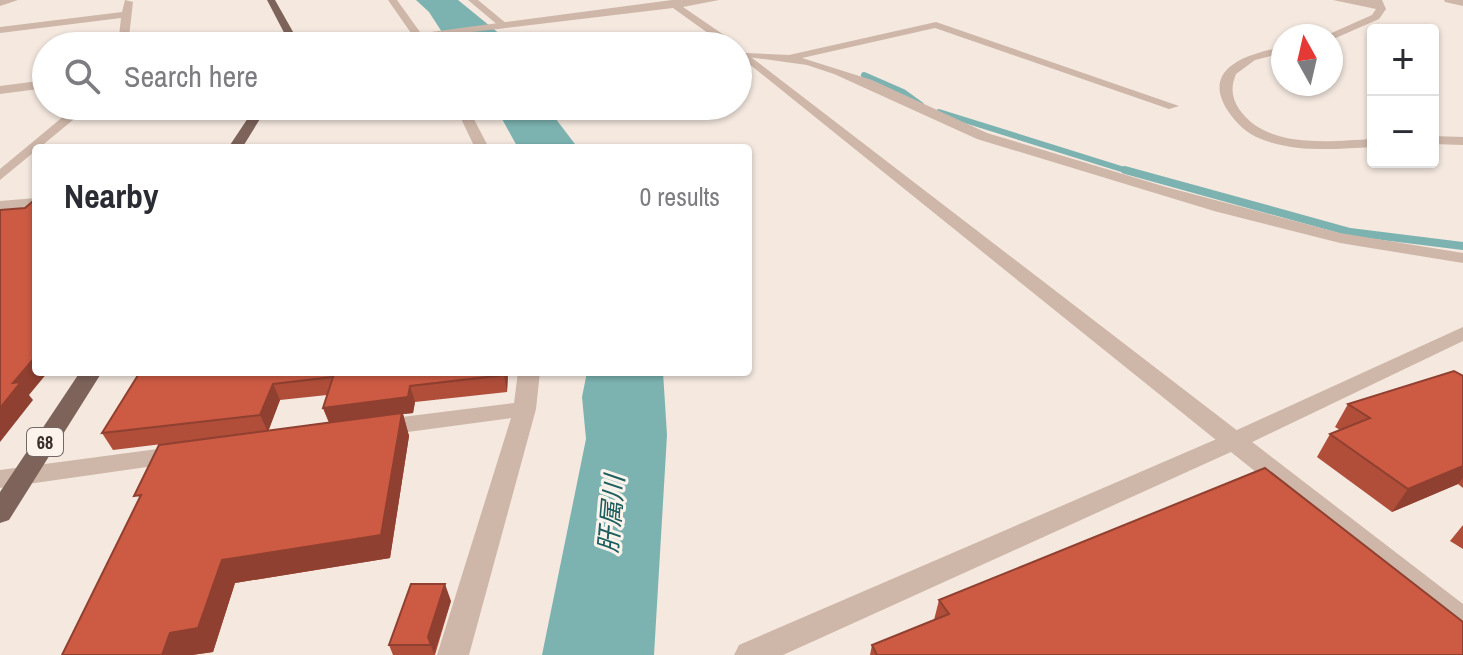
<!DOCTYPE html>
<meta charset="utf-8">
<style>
:root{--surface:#fff;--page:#f7f7f7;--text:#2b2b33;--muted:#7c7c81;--line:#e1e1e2}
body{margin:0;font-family:"Archivo Narrow","Noto Sans JP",sans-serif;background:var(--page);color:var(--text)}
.controls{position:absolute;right:24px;top:24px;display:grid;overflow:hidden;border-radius:8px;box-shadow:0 2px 6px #0004}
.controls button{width:72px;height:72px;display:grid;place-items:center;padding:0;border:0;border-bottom:2px solid var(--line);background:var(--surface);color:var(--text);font:40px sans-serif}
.compass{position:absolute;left:1271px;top:24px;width:72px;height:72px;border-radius:50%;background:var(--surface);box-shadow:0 2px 6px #0004;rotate:352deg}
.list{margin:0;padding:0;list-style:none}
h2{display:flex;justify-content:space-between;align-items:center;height:104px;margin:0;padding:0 32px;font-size:34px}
h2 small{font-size:26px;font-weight:400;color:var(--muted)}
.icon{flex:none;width:44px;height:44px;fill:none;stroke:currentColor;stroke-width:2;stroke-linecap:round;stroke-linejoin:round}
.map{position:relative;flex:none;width:1463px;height:655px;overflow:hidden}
.search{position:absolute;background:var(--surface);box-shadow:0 2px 6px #0004;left:32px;top:32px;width:720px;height:88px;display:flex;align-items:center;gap:20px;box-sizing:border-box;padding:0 28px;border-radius:44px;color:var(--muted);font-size:30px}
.panel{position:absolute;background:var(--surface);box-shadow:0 2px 6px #0004;left:32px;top:144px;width:720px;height:232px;border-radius:8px}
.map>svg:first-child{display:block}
.water{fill:#7cb3b1}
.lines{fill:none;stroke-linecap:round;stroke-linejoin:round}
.stream-far1{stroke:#7cb3b1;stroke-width:6}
.stream{stroke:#7cb3b1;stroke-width:8}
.minor{fill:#ceb7a9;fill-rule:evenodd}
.tertiary{fill:#ceb7a9;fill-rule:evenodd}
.primary{fill:#7d635a;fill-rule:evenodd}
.wall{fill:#b04e3a;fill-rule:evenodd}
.shaded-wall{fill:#904030}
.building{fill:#cd5b44;stroke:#904030;stroke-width:2}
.labels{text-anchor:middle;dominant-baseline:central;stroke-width:6;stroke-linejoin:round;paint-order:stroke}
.shield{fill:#fbf3ec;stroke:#746864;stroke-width:2}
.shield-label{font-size:18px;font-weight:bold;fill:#3a2d29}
.near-water-label{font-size:26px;font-style:italic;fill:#1c5f5e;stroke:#fbf3ec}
</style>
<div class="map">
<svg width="1463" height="655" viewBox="0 0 1463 655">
<rect width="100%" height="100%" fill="#f4e8df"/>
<!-- water -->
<path class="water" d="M416 0H458L501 35 506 46H451L429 12Z
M495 106H546L578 148H518Z
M587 372H663L667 435 654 655H542L586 439 582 397Z"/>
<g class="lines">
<!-- stream-far1 -->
<path class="stream-far1" d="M864 75 903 92 921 105
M939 112 1131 172"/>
<!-- stream -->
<path class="stream" d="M1125 170 1350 232 1463 246"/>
<!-- minor -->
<path class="minor" d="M0 0H18L0 6Z
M125 0 133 2 128 46H118L121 18 0 33V27L122 12Z
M388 0H397L430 46H420Z
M468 0H478L507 24 499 26Z
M1333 0H1382L1386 9 1379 19 1331 40 1327 35 1372 15 1376 9Z
M1444 0H1463V6L1445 2Z
M936 22 1179 106 1169 109 935 28 802 58 872 80 987 133 1166 187 1340 233 1463 253V263L1340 243 1214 211 977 139 834 74 807 65 741 56 746 53 789 55Z
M1283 47V53L1255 60 1236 74C1231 86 1231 97 1239 109 1267 150 1331 141 1373 139V147C1337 149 1296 153 1261 139 1247 134 1236 123 1228 111 1199 67 1251 53 1283 47Z
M46 80V88L0 94V86Z
M76 106H90L0 180V169Z
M455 106H467L489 148H475Z
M1433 136 1463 137V145L1433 144Z
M36 198V208L0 211V201Z
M1463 327V341L1242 447 783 655H734L739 645 1226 435Z
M518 372H540L536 409 469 655H437L511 418 378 436 370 434 366 428 370 422 378 420 514 403Z
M180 446 189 449 192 455 189 461 0 488V470Z"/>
<!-- tertiary -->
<path class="tertiary" d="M719 0 683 7 737 44 738 46H726L673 8 356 46H325L672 0Z
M738 47 1463 604V634L1452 630 738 55Z"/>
<!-- primary -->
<path class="primary" d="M267 0H275L301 46H291Z
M256 106H268L242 148H228Z
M80 372H102L9 520 0 523V492Z"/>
</g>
<!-- wall -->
<path class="wall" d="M140 372H508L507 392 415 402 413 413 403 414 409 436 390 558 235 583 213 652 192 655H62L203 439 113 450 102 433ZM327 395 323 408 329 423 268 431 280 400Z
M1463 376V488L1458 484 1392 512 1317 457 1330 434 1340 430 1335 427 1348 404Z
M1463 525V549L1450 541Z
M939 600 1463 655H870L872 645 934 620Z
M451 601 435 655H393L389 645Z"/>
<!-- shaded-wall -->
<path class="shaded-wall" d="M36 356V372H48L29 395 33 400 0 442V408L13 383Z
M504 372H508L507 392 504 375Z
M273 384 280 400 268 432 260 415Z
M410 386 415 402 413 413 403 414 409 436 390 558 235 583 213 652 192 655H162L170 633 222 560 330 424 323 408Z
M1463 466V478L1458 484 1392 512 1408 489Z
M445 584 451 601 434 654 428 637Z"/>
<!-- building -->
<path class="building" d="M32 202H36V356L13 383 21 382 0 408V210L25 208Z
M1454 371 1463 376V466L1408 489 1330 434 1370 418 1348 404Z
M140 372H504V375L410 386 408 397 323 408 333 377 273 384 260 415 102 433Z
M402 413 381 535 222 560 198 628 170 633 162 655H62L141 495 134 496 159 445Z
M1265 468 1463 622V655H877L872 645 949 614 939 600Z
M411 584H445L428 637 431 645H389Z"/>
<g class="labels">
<!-- shield labels -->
<rect class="shield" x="27" y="428" width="36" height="28" rx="6"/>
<g class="shield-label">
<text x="45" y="442">68</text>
</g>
<!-- near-water labels -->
<g class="near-water-label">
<text transform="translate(611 514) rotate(-85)">肝属川</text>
</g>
</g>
</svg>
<div class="controls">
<button>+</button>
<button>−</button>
</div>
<svg class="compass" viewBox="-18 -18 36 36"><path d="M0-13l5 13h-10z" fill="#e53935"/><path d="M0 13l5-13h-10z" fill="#7c7c81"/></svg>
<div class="search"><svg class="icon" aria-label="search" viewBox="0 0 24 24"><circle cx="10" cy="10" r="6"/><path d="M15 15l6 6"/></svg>Search here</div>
<section class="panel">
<h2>Nearby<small>0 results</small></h2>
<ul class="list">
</ul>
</section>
</div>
